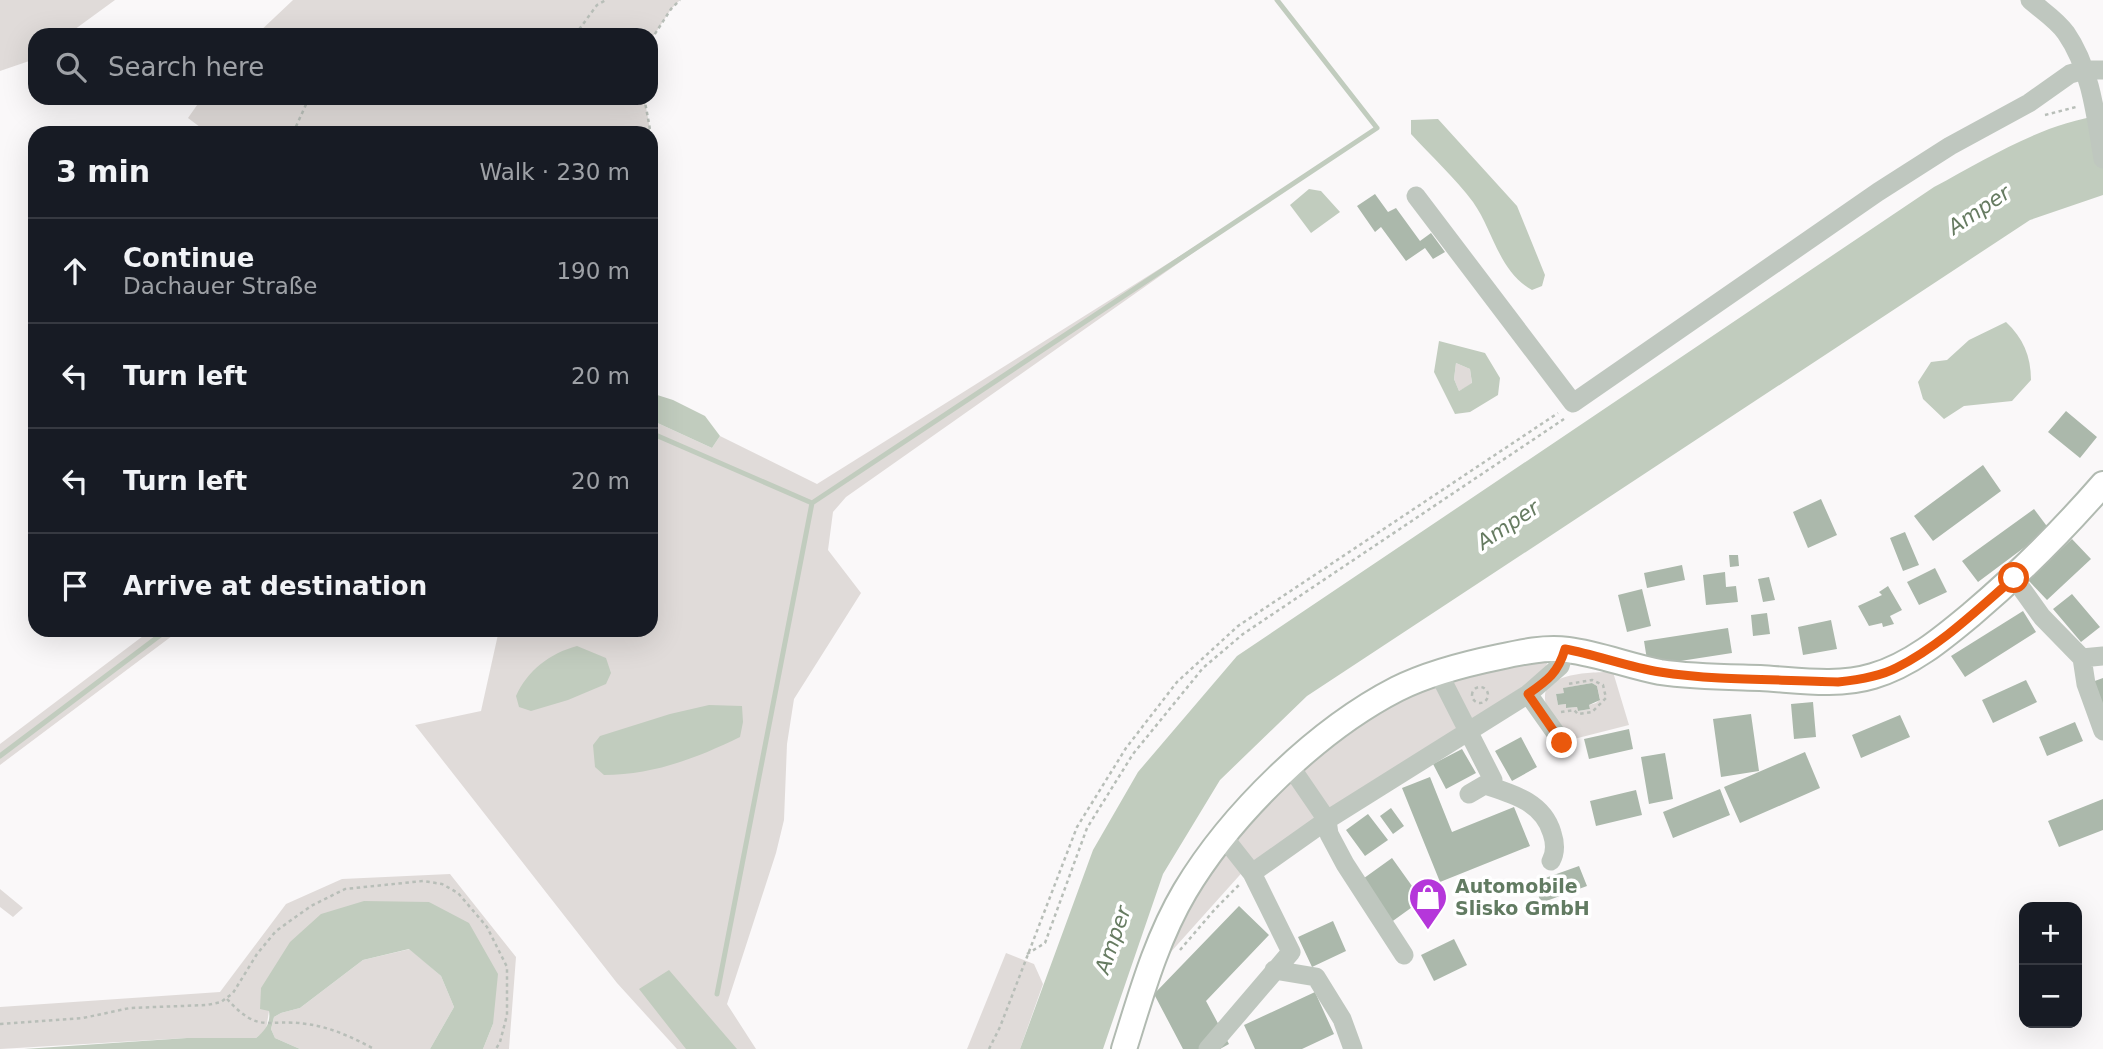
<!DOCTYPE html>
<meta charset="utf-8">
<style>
:root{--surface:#171b24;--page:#242831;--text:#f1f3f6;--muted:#9ea1a6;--line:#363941}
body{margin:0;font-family:"DejaVu Sans",sans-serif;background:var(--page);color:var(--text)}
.controls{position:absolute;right:21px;bottom:21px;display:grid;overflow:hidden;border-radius:14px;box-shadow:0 7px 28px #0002}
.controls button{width:63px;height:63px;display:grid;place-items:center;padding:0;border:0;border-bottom:2px solid var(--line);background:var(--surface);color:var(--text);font:35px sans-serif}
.stop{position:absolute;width:21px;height:21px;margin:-16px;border:5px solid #ea580c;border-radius:50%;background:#fff}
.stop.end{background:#ea580c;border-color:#fff;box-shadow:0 2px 7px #0008}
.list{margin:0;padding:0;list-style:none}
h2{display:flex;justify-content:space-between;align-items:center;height:91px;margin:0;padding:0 28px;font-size:30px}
h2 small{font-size:23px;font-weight:400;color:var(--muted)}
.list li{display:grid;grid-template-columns:46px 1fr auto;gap:21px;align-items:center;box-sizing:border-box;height:105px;padding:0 28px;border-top:2px solid var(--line)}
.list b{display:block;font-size:26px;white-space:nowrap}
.list p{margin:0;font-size:23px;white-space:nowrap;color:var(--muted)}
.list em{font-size:23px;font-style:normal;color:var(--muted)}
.icon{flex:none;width:38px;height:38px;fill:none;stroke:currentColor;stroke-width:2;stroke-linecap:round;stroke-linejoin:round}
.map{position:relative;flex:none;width:2103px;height:1049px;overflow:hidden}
.search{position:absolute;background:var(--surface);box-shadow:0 7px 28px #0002;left:28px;top:28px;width:630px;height:77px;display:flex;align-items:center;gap:18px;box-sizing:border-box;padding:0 24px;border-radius:21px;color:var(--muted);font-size:26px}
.panel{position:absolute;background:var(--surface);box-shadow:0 7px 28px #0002;left:28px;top:126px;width:630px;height:511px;border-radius:21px}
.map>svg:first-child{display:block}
.green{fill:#e0dbd9;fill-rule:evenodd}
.water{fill:#c1ccbe;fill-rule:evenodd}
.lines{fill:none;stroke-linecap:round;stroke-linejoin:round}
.stream{stroke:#c1ccbe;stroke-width:5}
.building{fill:#abb8ab}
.major-casing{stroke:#b1bab1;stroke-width:28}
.path{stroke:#b8beb8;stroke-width:2.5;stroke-dasharray:3.5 3.5;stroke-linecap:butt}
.minor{stroke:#bfc7bf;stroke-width:19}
.major{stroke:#fff;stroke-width:24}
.route{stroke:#ea580c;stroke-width:9}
.labels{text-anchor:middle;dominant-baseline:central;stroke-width:7;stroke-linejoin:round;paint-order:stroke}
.poi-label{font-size:19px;font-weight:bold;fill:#627b62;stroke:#fff;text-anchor:start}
.water-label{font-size:21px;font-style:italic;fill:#667b61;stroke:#fff}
</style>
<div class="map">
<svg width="2103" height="1049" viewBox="0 0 2103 1049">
<rect width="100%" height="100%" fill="#faf8f9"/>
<!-- green -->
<path class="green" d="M0 0H115L67 35H35V59L0 71Z
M293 0H680L671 9 651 40V35H256Z
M202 98H644C654 145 660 193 651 240V133H208L188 118Z
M1261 205 846 497 833 512 828 550 861 593 794 699 787 744 784 820 776 853 727 1004 756 1049H677L617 983 415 725 481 711 499 630H651V420L712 448 720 436 817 484Z
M1456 363 1470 369 1472 384 1459 391 1454 379Z
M151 630H180L0 765V744Z
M1541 661 1547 663 1545 672 1247 867 1169 954H1166L1191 896 1228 843 1296 774 1354 726 1403 698 1464 674Z
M1613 672 1629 725 1566 741C1559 729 1544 711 1545 696 1546 672 1597 672 1613 672ZM1592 683 1597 686 1600 699 1596 703 1589 705 1590 709 1578 711 1577 707 1567 708 1566 704 1558 705 1556 694 1564 693V688Z
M450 874 516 957 509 1049H483L493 1024 429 902 269 1011 266 1030 256 1038H187L0 1049V1007L220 992 286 904 342 879Z
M0 889 23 908 13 917 0 907Z
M410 949 441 976 454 1007 430 1049H300L275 1038 271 1029 274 1017 281 1013 300 1008 363 960Z
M1006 953 1034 964 1043 984 1020 1049H967Z"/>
<!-- water -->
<path class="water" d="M2103 115V195L2030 220 1307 696 1220 780 1163 874 1103 1049H1020L1093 850 1138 772 1237 656 1934 187C1988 158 2041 124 2103 115Z
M1438 119 1517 206 1545 275 1542 286 1532 290C1499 272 1493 230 1473 202 1455 178 1431 156 1411 134V120Z
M1309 189 1321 191 1340 212 1311 233 1290 205Z
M2006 322C2023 338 2031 356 2031 380L2012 401 1964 406 1944 419 1923 399 1918 382 1931 362 1947 360 1969 340Z
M1439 341 1485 353 1500 378 1498 395 1470 412 1455 414 1434 372ZM1456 363 1470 369 1472 383 1459 391 1454 379Z
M651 393 673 400 705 416 720 436 712 448 651 420Z
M577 646 606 658 611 673 606 684 568 700 531 711 519 707 516 696C527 671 550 653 577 646Z
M709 705 742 706 743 722 740 737C697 758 653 775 604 775L595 767 593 745 600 736 670 714Z
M364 901 429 902 469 923 498 974 493 1024 483 1049H430L454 1007 441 976 409 949 363 960 300 1008 281 1013 274 1017 271 1029 275 1038 300 1049H24L187 1038H256C265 1031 271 1023 269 1011L260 1009 261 988 290 942 321 914Z
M669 970 737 1049H686L639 989Z"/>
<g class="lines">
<!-- stream -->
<path class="stream" d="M651 433 812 503 1377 128 1277 0
M0 756 167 630
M717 994 812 503"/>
</g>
<!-- building -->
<path class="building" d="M1375 194 1388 212 1396 208 1420 241 1431 233 1445 252 1433 259 1425 248 1406 261 1381 227 1375 232 1357 206Z
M2066 411 2097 437 2080 458 2048 432Z
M1983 465 2001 491 1933 541 1914 516Z
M1821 499 1837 535 1808 548 1793 512Z
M2034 509 2049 529 1978 582 1962 561Z
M1905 532 1919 565 1903 571 1890 538Z
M2072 539 2091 559 2047 600 2028 580Z
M1729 555H1738L1739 566 1730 567Z
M1682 565 1685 580 1647 588 1644 573Z
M1935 568 1947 592 1919 605 1907 582Z
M1725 572 1726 587 1736 586 1738 602 1706 605 1703 575Z
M1769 577 1775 600 1763 602 1758 579Z
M1888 586 1902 610 1890 616 1894 624 1883 627 1882 623 1869 626 1858 606 1882 595 1879 592Z
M1642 589 1651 626 1627 632 1618 595Z
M2072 594 2100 627 2081 642 2053 609Z
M2023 611 2036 632 1965 677 1951 656Z
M1767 613 1770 634 1753 636 1751 615Z
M1831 620 1837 649 1803 655 1798 627Z
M1728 628 1732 653 1648 666 1644 641Z
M2103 678V710L2092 682Z
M2026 680 2037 702 1993 723 1982 700Z
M1592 683 1597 686 1600 700 1589 705 1590 709 1578 711 1577 707 1566 708V704L1558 705 1556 694 1564 693 1563 688Z
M1813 702 1816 737 1794 739 1791 704Z
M1751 714 1759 771 1721 777 1713 719Z
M1900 715 1910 737 1861 758 1852 735Z
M2075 722 2083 741 2047 756 2039 737Z
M1629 729 1633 749 1589 759 1584 739Z
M1521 737 1537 767 1512 781 1495 751Z
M1462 749 1476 773 1446 789 1433 764Z
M1805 752 1820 788 1740 823 1724 787Z
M1665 753 1673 799 1649 804 1641 757Z
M1430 777 1452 832 1514 807 1530 846 1440 882 1402 788Z
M1720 789 1730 815 1673 838 1663 812Z
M1636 790 1642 815 1596 826 1590 801Z
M2103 799V830L2059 847 2048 821Z
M1391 808 1404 826 1393 834 1380 816Z
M1368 814 1388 840 1365 856 1346 830Z
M1392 858 1422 900 1390 923 1360 881Z
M1579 866 1587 886 1541 903 1534 882Z
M1239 906 1269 935 1206 1001 1229 1044 1220 1049H1183L1154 994Z
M1333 921 1346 951 1312 967 1298 937Z
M1454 939 1467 965 1434 981 1421 955Z
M1315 992 1334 1034 1302 1049H1255L1244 1025Z"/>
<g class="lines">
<defs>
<path id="major" d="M1124 1049C1141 995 1156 940 1185 891 1231 814 1317 730 1397 689 1429 673 1465 664 1499 657 1522 652 1545 647 1568 650 1599 654 1629 666 1660 672 1693 677 1727 677 1760 678 1797 680 1837 687 1873 676 1911 665 1943 638 1973 613 2020 573 2063 530 2103 484"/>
</defs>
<!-- major casing -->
<use href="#major" class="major-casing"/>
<!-- path -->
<path class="path" d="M575 35 597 5 606 0
M651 40 671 9 680 0
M644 98C654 145 660 193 651 240
M2045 115 2076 107
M293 133 309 98
M1472 695a8 8 0 1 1 16 0a8 8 0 1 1-16 0Z
M1561 712 1574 710 1578 714 1592 712 1606 698 1603 685 1592 680 1568 684
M1180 950 1216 908 1239 885
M1027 954 1045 943 1087 828 1133 754 1203 668 1243 634 1564 419
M227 999C260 1035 266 1018 307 1024 330 1027 354 1038 374 1049
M0 1024 83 1018 130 1008 207 1005 221 1002 233 993 257 954 276 931 311 906 345 889 423 881 442 884 458 893 487 927 507 967V1015L500 1042 496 1049
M989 1049 1000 1027 1077 827 1126 748 1177 682 1238 626 1558 413"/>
<!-- minor -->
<path class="minor" d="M2030 0C2041 10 2057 20 2066 33 2091 69 2096 117 2103 159
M1416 196 1573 403 1878 192 1950 146 2029 103 2070 74 2084 70H2103
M2014 578 2042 617 2082 658 2103 656
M2082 658 2086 684 2103 731
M1438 672 1493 780 1469 794
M1528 694 1562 742
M1290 766 1327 820 1329 834 1345 864 1404 955
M1485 785C1513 794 1543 802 1552 833 1555 842 1556 852 1551 861
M1252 873 1327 820 1528 694 1560 666 1565 649
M1274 970 1316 977 1342 1019 1353 1049
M1208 1049 1291 952 1252 873 1222 835"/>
<!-- major -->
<use href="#major" class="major"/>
</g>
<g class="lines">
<!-- route -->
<path class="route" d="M1562 743 1528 694C1548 680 1558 673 1565 649 1597 655 1628 667 1660 672 1716 681 1780 679 1838 682 1857 680 1879 677 1896 668 1940 646 1977 610 2014 578"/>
</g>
<!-- icons -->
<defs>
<symbol id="shop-pin" viewBox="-11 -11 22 30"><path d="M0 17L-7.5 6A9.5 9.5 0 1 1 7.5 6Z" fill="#b537da" stroke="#fff"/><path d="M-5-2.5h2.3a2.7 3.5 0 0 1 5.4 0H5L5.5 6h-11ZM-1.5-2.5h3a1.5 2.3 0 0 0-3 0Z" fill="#fff"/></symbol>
</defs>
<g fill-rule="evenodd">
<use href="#shop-pin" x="1406" y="875" width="44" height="60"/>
</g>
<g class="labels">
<!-- poi labels -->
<g class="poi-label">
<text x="1455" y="886">Automobile<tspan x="1455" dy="22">Slisko GmbH</tspan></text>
</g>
<!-- water labels -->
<g class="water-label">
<text transform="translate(1979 210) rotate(-34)">Amper</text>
<text transform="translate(1508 525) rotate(-34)">Amper</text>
<text transform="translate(1113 940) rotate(-71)">Amper</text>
</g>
</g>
</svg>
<div class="controls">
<button>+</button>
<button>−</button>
</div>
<div class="stop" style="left:2014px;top:578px"></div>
<div class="stop end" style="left:1562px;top:743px"></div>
<div class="search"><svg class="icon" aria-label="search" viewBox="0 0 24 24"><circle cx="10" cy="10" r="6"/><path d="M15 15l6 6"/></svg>Search here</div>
<section class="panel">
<h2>3 min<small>Walk · 230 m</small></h2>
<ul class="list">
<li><svg class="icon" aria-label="ahead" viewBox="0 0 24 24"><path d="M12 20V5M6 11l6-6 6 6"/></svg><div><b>Continue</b><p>Dachauer Straße</p></div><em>190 m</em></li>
<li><svg class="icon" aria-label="left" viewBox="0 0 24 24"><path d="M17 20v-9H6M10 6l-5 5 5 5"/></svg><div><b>Turn left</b></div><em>20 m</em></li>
<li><svg class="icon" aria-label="left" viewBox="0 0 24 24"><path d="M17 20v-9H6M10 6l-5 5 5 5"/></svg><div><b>Turn left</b></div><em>20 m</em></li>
<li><svg class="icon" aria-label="arrive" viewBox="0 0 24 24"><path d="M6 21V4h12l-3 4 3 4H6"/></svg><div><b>Arrive at destination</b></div></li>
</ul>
</section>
</div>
